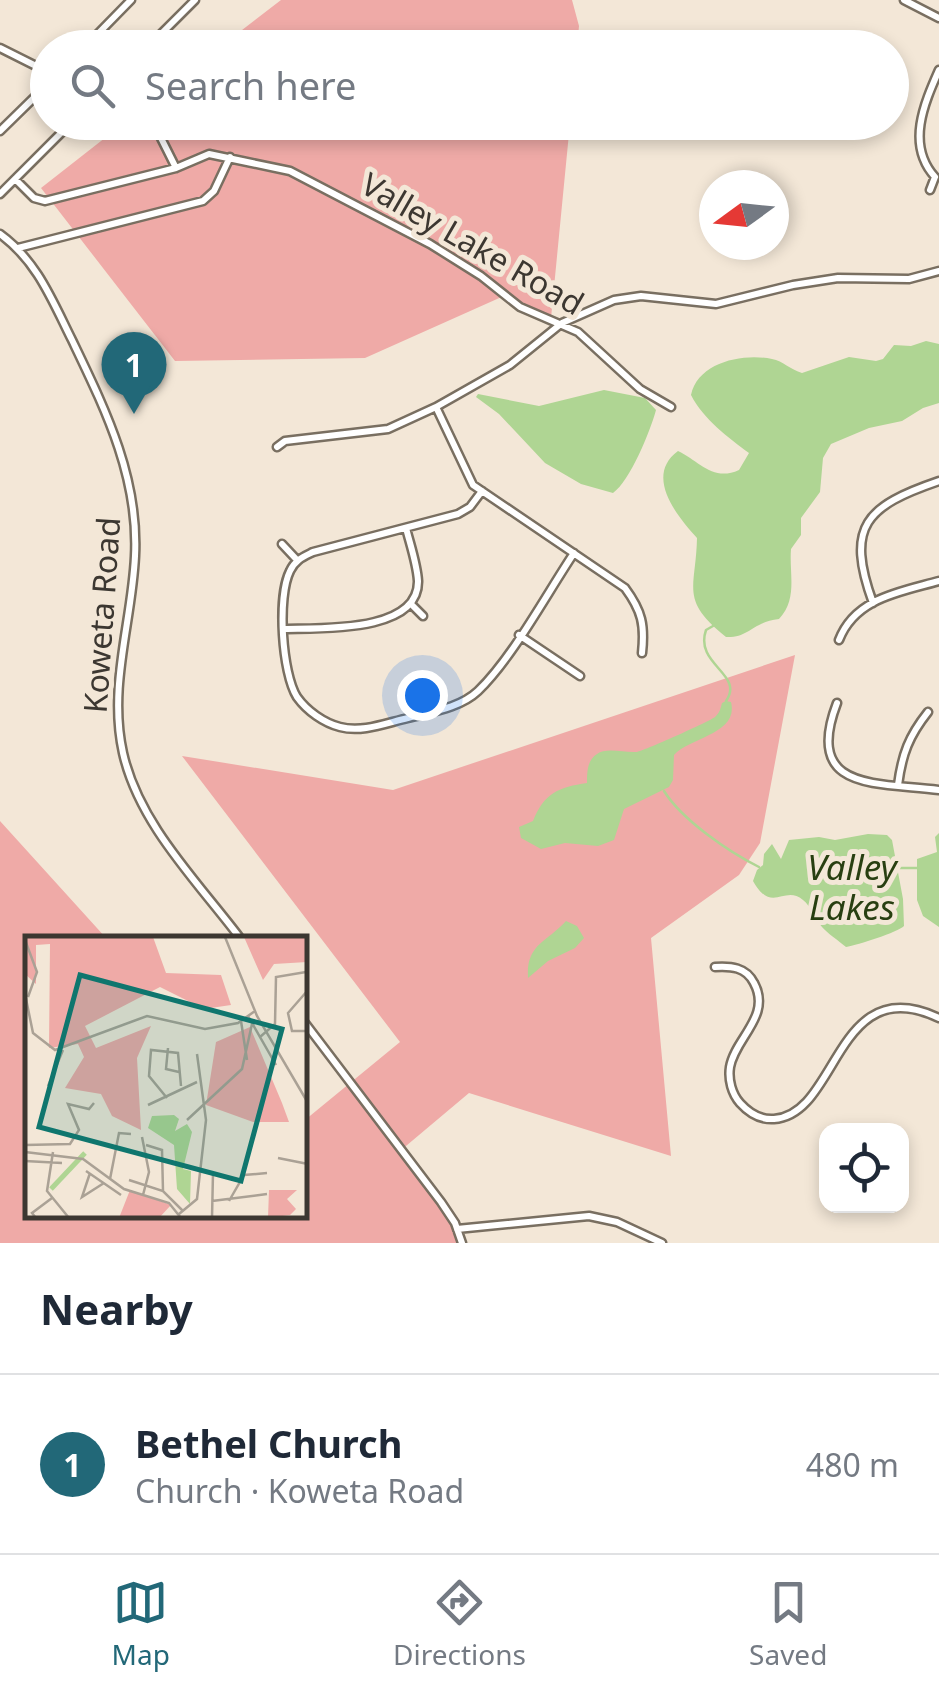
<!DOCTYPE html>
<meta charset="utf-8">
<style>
:root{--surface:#fff;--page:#f2f2f3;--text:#1f2937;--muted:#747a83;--line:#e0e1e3;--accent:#226878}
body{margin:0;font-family:"Noto Sans",sans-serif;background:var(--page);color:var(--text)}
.controls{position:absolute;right:30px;bottom:30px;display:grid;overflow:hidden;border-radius:20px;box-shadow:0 5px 15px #0003}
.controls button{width:90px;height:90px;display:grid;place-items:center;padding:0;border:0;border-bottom:2px solid var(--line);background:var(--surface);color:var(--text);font:50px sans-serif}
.compass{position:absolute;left:699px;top:170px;width:90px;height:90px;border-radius:50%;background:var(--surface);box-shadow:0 5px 15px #0003;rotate:255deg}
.you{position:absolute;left:422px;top:695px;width:35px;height:35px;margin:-25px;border:8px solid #fff;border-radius:50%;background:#1a73e8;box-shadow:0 0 0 15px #1a73e833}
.badge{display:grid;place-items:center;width:65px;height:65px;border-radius:50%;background:var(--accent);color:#fff;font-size:32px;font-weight:700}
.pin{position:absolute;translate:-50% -82px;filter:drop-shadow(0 2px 5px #0008)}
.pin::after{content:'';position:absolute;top:52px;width:35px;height:30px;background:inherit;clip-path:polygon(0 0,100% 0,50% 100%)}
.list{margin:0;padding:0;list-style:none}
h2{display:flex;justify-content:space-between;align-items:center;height:130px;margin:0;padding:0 40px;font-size:42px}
h2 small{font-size:32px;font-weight:400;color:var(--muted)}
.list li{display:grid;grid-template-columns:65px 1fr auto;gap:30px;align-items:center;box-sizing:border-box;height:180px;padding:0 40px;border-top:2px solid var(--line)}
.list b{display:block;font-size:38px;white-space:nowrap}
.list p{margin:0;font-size:32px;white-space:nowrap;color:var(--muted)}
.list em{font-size:32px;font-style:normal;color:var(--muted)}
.icon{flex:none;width:55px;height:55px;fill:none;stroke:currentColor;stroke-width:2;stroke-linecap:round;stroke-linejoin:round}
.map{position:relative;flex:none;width:939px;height:1243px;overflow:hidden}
.search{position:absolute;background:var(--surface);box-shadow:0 5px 15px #0003;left:30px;right:30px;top:30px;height:110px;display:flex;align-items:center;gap:25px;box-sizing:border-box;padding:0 35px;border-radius:55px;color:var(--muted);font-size:38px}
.sheet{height:310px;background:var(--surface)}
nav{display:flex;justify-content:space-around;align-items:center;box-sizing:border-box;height:140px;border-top:2px solid var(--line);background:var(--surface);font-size:28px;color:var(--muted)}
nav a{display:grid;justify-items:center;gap:5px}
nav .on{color:var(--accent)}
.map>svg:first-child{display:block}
.green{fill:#efaaa7}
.water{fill:#afd593}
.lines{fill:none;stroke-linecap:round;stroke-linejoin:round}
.stream{stroke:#afd593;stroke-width:2.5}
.minor-casing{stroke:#796f61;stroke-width:11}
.minor{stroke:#fff;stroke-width:6}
.labels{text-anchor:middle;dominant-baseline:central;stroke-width:10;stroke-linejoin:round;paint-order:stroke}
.street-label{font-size:32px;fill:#3c3731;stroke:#f3e7d7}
.water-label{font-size:35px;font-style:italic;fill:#283f11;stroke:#f3e7d7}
.inset-river{fill:none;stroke:#afd593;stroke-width:5}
.inset-road{fill:none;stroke:#aaa195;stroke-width:2.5}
.view{fill:#0f766e;fill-opacity:0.15;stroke:#0f766e;stroke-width:5}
.inset-edge{fill:none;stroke:#3c3731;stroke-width:5}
</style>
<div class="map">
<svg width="939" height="1243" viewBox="0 0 939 1243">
<rect width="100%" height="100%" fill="#f3e7d7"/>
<!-- green -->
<path class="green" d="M281 0H572L579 26 577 47H220Z
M124 123H570L551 318 534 315 506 295 365 358 175 361 41 188Z
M795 655 760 843 739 875 651 938 671 1156 469 1093 400 1151 457 1227 460 1243H0V821L106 938H28V1216H305V1120L400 1042 182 756 393 790Z"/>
<!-- water -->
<path class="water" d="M926 341 939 344V403L923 408 902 421 869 428 831 444 823 458 820 492 801 518V535L791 549C789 574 798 599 779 619 752 622 749 638 726 637 679 599 696 589 697 538 677 516 644 476 678 451 699 461 713 482 739 470L749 453C729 438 703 419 691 395 698 362 743 353 772 359 783 361 791 370 802 373L849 357 876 361 883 359 894 345 911 346Z
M604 390 645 398 656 410C650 432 630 481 613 493L581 484 545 463 499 414 476 397 478 394 539 406Z
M726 701 731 702C739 734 690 737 674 755L673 780 669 787 624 809 614 840 598 846 565 843 541 849 521 838 519 827 533 821C544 793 559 787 587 783 587 773 587 760 597 754 606 747 625 753 636 752 642 752 710 721 715 717 720 712 720 710 722 703Z
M939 833V927L923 916 917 900V859L937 852 935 837Z
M868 834 887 835 892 840 903 899 904 926C898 932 858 945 846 947 839 941 827 933 822 927 815 919 811 906 803 900 784 884 772 915 753 881L757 870 763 865 764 854 772 844 781 859 789 840 819 837 835 840Z
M566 921 577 926 584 938 575 948 548 961 528 978C526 944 546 943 566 921Z"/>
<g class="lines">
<!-- stream -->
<path class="stream" d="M713 626 706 630C694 665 745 674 726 701
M664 791C682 820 729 852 759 867
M897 868H917"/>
<defs>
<path id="minor" d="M904 0 939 18
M0 48 40 68 48 76
M84 48 131 0
M147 48 195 0
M153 122 176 168
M0 131 48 84
M935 177C906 145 924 104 939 70
M15 179 34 198 45 201 176 168 209 154 290 171 430 244 481 276 520 307 578 332 640 389 671 407
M930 190 935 177
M0 194 72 122
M0 234C37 261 52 300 72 340 105 409 139 477 135 556 132 622 108 686 123 753 139 824 197 881 240 938
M18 248 203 201 214 191 230 157
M436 407 473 485 625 588C642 611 645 625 642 653
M277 447 285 441 388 429 436 407 510 365 562 323 614 300 641 296 716 304 793 285 838 278 909 279 939 271
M482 491 470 507 458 514 313 552C303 557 295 560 290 571 277 597 282 673 297 697 307 711 324 723 340 727 362 733 386 723 408 718 431 712 460 708 478 691 513 657 546 595 574 553
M282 544 297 560
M873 603C845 526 866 506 939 481
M412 605 423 616
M285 629C320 628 419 633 418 581 417 564 410 544 406 528
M519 635 580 676
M839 640C855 598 900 592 939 581
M837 703C803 792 877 782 939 790
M898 785C902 754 909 736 928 712
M715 967C731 966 746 967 754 983 772 1016 735 1038 730 1067 728 1080 732 1094 740 1103 749 1113 760 1120 774 1119 839 1115 835 969 939 1018
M305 1023 441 1202 455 1223 462 1243
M457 1229 589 1216 617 1222 662 1243"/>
</defs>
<!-- minor casing -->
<use href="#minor" class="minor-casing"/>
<!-- minor -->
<use href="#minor" class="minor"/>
</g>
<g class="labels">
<!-- street labels -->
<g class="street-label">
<text transform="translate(473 243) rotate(30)">Valley Lake Road</text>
<text transform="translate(101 615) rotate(-86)">Koweta Road</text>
</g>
<!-- water labels -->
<g class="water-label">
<text x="852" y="866">Valley<tspan x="852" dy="40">Lakes</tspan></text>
</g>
</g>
<!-- overview -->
<g transform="translate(25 936)">
<rect width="282" height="282" fill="#f3e7d7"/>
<path d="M0 1H128L141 37 196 39 206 69 179 73 135 51 60 90 71 112 126 90 112 122 116 194 87 180 76 158 40 152 59 121 53 108 24 112 25 8 11 9V48L0 38ZM219 1H282V26L249 28 238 44ZM225 91 257 167 264 186H228L181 169 191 106ZM105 254 146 269 134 282H94ZM244 254H272L262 263 271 273 265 279 243 282Z" fill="#efaaa7"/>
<path d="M149 179 154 183 150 195 162 188 167 196 158 233 166 235 165 268 152 253 149 209 123 192 127 180Z" fill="#afd593"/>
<path class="inset-river" d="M26 253 60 217"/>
<path class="inset-road" d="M200 1 232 80 283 167M0 4 12 36 3 61M283 54 263 77 267 95H283M0 58 8 97 30 114 122 80 180 93 213 87 230 75M223 80 251 129M216 85 222 124M235 101 250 88 251 41 281 36M143 112 141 133 154 136M23 150 38 114M142 162 124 140 126 114 153 117 156 150M123 169 172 146M162 184 217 133 227 88M117 201 124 236 118 259M0 209 45 208 54 194 43 168 64 173 69 167M121 209 137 214 138 255M0 216 58 223 99 253 144 267 156 282M28 216 22 255 44 282M253 222 283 228M0 225 37 227M61 235 96 259M65 237 57 261 79 247M85 243 94 197 106 198M104 244 138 255 158 275M187 265 242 258M204 265 219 239 242 237M154 278 172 263 181 184 172 118M11 282 7 277 27 262M187 282 188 237"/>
<path class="view" d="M55 39 257 93 216 245 14 191Z"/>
<rect width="282" height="282" class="inset-edge"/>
</g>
</svg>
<div class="controls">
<button><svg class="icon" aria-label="locate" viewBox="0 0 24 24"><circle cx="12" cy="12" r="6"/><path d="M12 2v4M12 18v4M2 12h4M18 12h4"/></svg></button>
</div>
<svg class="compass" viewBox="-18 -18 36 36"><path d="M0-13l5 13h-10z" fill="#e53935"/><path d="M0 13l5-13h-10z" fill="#747a83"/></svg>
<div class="you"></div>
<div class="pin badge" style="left:134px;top:414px">1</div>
<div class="search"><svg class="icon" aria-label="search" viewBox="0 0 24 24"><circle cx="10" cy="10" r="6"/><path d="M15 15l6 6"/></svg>Search here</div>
</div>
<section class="sheet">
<h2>Nearby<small></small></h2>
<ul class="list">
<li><span class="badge">1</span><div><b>Bethel Church</b><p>Church · Koweta Road</p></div><em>480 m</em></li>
</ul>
</section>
<nav>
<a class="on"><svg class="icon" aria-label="map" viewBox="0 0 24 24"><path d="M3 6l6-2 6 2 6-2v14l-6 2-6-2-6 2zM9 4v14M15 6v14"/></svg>Map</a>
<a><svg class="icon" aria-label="directions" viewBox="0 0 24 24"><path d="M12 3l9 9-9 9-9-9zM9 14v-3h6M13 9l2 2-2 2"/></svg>Directions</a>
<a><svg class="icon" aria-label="saved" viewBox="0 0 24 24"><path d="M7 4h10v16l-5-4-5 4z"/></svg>Saved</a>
</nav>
